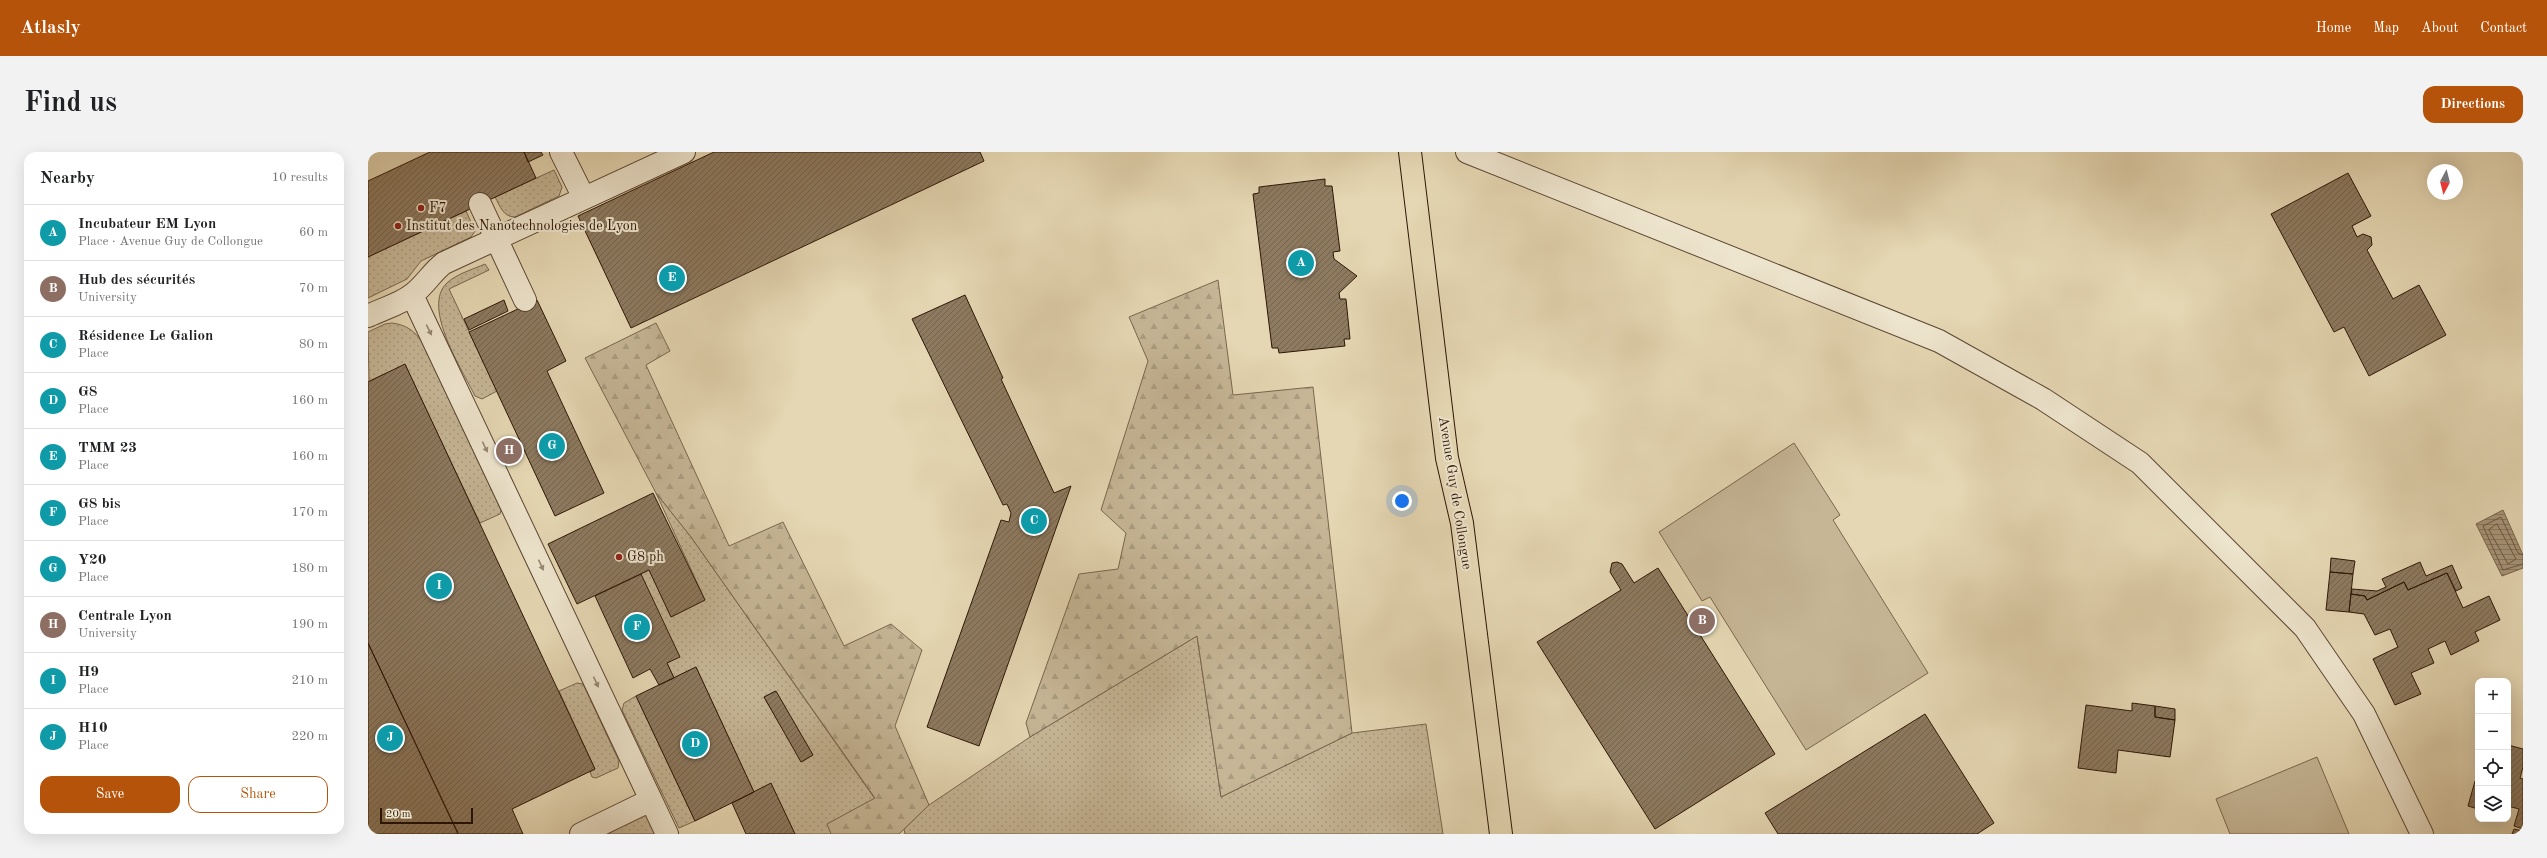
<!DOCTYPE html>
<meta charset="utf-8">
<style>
:root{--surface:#fff;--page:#f2f2f2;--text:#202124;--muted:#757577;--line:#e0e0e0;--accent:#b45309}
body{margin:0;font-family:"Old Standard TT",serif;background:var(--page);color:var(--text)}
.controls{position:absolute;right:12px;bottom:12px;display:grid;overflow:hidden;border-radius:8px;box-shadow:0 4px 16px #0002}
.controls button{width:36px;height:36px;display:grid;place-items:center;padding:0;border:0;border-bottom:1px solid var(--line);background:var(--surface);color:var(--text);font:20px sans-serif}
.compass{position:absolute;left:2059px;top:12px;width:36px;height:36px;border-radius:50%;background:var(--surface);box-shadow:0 4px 16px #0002;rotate:187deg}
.scale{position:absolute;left:12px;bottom:10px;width:93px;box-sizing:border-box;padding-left:4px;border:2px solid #2e1607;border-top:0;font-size:11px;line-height:14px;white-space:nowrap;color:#2e1607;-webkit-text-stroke:3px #eee5ce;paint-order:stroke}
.you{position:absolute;left:1034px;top:349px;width:14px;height:14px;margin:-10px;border:3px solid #fff;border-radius:50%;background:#1a73e8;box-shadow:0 0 0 6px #1a73e833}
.badge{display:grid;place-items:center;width:26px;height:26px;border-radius:50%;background:var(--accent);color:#fff;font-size:13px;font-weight:700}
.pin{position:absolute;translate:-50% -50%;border:2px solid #fff;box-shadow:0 1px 4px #0006}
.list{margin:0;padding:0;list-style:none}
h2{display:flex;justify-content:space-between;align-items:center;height:52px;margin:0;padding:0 16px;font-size:17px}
h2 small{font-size:13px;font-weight:400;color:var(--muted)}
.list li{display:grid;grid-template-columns:26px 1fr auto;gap:12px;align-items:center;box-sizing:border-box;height:56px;padding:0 16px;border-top:1px solid var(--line)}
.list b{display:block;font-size:15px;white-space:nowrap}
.list p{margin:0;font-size:13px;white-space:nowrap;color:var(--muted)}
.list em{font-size:13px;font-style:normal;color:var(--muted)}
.actions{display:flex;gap:8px;padding:12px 16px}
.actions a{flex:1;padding:9px 0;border:1px solid var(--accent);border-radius:12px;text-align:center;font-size:14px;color:var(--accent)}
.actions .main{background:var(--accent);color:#fff}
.icon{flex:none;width:22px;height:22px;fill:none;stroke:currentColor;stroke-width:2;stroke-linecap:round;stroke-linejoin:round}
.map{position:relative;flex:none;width:2155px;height:682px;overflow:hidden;border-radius:12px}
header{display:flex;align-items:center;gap:24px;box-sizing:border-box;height:56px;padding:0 20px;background:var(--accent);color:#fff}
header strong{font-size:19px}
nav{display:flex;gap:22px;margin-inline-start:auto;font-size:14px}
.intro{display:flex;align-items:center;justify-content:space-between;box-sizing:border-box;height:96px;padding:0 24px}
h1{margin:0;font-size:28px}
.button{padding:10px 18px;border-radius:12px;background:var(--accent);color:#fff;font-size:14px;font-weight:700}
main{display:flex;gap:24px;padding:0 24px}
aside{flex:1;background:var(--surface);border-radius:12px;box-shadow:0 4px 16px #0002}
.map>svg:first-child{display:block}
.grass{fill:url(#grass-dots);stroke:#7a664e;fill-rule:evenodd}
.forest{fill:url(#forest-firs);stroke:#7a664e}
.green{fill:#c6b696;stroke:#7a664e}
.water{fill:url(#water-rules);stroke:#77624b}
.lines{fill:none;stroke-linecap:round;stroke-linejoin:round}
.shore{stroke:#6a5640;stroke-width:1}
.building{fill:url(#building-hatch);stroke:#2e1607}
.minor-casing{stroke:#5c4632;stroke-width:24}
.major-casing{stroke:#2e1607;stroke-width:24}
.minor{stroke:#eee5ce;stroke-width:22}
.major{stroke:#e5d7b3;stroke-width:22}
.oneway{fill:#988874}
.poi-dot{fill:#8f2418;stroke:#eee5ce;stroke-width:1.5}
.labels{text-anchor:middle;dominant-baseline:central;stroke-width:4;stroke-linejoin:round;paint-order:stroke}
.poi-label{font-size:14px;fill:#2e1607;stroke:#eee5ce;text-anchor:start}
.street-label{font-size:14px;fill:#2e1607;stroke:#eee5ce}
</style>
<header>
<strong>Atlasly</strong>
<nav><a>Home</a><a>Map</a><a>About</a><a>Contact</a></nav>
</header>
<div class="intro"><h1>Find us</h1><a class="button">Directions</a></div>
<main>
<aside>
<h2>Nearby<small>10 results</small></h2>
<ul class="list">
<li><span class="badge" style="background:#0f9aa8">A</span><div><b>Incubateur EM Lyon</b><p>Place · Avenue Guy de Collongue</p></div><em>60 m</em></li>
<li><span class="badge" style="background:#8d6e63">B</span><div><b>Hub des sécurités</b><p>University</p></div><em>70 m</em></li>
<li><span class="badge" style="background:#0f9aa8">C</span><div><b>Résidence Le Galion</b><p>Place</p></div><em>80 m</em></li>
<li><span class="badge" style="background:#0f9aa8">D</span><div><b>G8</b><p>Place</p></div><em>160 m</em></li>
<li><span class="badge" style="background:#0f9aa8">E</span><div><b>TMM 23</b><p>Place</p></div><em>160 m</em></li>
<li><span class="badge" style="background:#0f9aa8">F</span><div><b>G8 bis</b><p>Place</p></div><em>170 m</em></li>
<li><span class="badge" style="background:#0f9aa8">G</span><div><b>Y20</b><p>Place</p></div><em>180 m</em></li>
<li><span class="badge" style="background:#8d6e63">H</span><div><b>Centrale Lyon</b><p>University</p></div><em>190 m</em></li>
<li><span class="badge" style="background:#0f9aa8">I</span><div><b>H9</b><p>Place</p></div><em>210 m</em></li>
<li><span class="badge" style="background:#0f9aa8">J</span><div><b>H10</b><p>Place</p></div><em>220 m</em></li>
</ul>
<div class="actions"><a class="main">Save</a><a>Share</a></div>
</aside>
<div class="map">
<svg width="2155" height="682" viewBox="0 0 2155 682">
<defs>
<pattern id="grass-dots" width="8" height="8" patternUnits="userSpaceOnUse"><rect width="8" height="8" fill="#c6b696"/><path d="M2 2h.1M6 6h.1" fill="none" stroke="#aa9c80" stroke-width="1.8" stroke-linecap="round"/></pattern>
<pattern id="forest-firs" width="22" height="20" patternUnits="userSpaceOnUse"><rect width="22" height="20" fill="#c6b696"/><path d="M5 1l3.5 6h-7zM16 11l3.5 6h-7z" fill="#aa9c80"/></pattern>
<pattern id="water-rules" width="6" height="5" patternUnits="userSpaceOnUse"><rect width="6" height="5" fill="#a79579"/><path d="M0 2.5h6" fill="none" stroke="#887961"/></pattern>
<pattern id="building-hatch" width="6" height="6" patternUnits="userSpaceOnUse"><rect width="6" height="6" fill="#8d7a60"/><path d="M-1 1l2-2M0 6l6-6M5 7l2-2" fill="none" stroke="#74634d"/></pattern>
</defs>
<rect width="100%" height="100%" fill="#e5d7b3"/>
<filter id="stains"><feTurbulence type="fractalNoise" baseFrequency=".005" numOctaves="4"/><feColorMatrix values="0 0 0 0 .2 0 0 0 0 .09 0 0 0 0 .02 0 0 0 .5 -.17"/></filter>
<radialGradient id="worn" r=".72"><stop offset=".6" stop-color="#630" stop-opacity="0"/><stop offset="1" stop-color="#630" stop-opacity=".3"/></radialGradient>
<!-- grass -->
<path class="grass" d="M186 18 194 35 191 44 147 65C135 65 132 54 127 45Z
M98 59 107 79 103 85 53 109 39 127 0 146V105Z
M117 112 121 118 81 137 129 239 114 247 107 244C95 219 53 155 79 131 88 122 106 117 117 112Z
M24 171C38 173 46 178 54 190L133 358 132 362 112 371 37 213 1 229 0 180 17 172Z
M288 341 323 385 507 647 460 672 463 682H427L403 632 386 640 328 515 306 526 299 511 273 422 281 418 303 465 337 448ZM407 539 445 603 434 610 396 545Z
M829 484 853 645 984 581 1058 572 1075 682H537L536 677 561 653 662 585Z
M209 531 215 532 251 609 250 616 228 626 224 625 222 620 227 617 191 539Z
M268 544 327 669 311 676 254 558 256 551Z
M283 648 299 682H213Z"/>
<!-- forest -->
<path class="forest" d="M850 128 865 243 945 235 984 581 853 645 829 484 662 585 658 571 711 422 750 417 758 381 733 358 780 209 761 165Z
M288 171 302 199 278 213 361 394 415 370 476 494 523 472 554 498 527 574 561 653 531 682H463L459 672 507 646 323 385 288 341 217 206Z"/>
<!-- green -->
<path class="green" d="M1426 291 1472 363 1465 368 1560 521 1438 598 1342 445 1334 449 1291 380Z
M1949 605 1981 682H1862L1848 647Z"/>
<!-- water -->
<path class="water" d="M2135 358 2155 403V416L2134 424 2108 372Z"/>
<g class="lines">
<!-- shore -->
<path class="shore" d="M2129 372 2148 407 2140 412 2121 378Z
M2155 403 2150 401 2133 365 2115 374 2135 418 2155 412"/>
</g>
<!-- building -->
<path class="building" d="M62 0H156L168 26 0 105V29Z
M156 0H173L175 3 160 10Z
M346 0H612L616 9 263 176 210 64Z
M1980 21 2003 64 1984 74 1989 85 1995 82 2003 85 2004 93 1999 98 2025 147 2051 133 2078 183 2001 224 1976 175 1966 180 1903 62Z
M957 27V34H964L972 99 965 100 966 107 989 124 971 141 972 147H978L982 187H976L977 194 911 201 910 196H904L885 42 891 41V35Z
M597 143 635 226 633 227 686 341 703 334 611 594 559 575 633 368 641 370 643 361 639 352 635 353 544 167Z
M136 148 140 159 101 178 96 167Z
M169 148 198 209 179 219 236 341 187 364 101 180Z
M37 212 227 617 144 657 155 682H90L0 491V230Z
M285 341 337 448 303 465 281 418 209 452 180 392Z
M1963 406 1987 409 1985 422 1962 420Z
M1249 410 1254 412 1266 431 1290 416 1407 602 1287 677 1169 490 1253 438 1242 420 1244 411Z
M2052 410 2058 424 2084 413 2094 436 2088 439 2079 421 2040 438 2036 430 1999 448 1997 444 1983 442 1984 437 2009 439 2018 435 2014 427Z
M1962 420 1985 422 1981 460 1958 458Z
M2079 421 2095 456 2121 444 2132 468 2107 480 2111 489 2083 503 2077 489 2060 497 2066 511 2043 521 2053 542 2027 553 2005 507 2030 495 2022 477 2007 483 1996 462 1981 460 1983 442 1997 444 1999 448 2036 430 2040 438Z
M273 422 312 505 299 511 306 526 291 533 282 517 265 526 227 444Z
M0 491 90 681 88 682H0Z
M328 515 386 640 327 669 268 544Z
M408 539 445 603 433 610 396 545Z
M1764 551 1787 554V565L1807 568 1802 605 1750 598 1748 621 1710 616 1718 553 1764 559Z
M1787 554 1807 557V568L1787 565Z
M1557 562 1626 671 1609 682H1410L1397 661Z
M2140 593 2155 597V615L2152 626 2155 627V677L2146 674 2151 657 2140 654Z
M2107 629H2110V657L2100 654Z
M403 631 427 682H378L364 651Z
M2146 677 2155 679V682H2144Z"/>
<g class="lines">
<defs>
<path id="minor" d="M193 0 216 46
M1099 0 1571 189 1675 247 1772 311 1937 476 1996 562 2054 682
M112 52 157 148
M44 143 283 648 213 682
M0 164C14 157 33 152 45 142 57 133 64 120 76 111L316 0
M283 648 299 682"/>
<path id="major" d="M1042 0 1079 306 1094 371 1133 682"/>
</defs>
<!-- minor casing -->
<use href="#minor" class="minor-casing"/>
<!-- major casing -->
<use href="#major" class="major-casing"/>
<!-- minor -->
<use href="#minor" class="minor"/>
<!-- major -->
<use href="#major" class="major"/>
</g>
<!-- one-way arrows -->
<defs><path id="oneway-solid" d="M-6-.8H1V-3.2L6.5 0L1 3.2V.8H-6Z"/></defs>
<g class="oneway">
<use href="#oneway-solid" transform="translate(61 178) rotate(64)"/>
<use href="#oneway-solid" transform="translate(117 295) rotate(64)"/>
<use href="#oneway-solid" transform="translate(173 413) rotate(65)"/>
<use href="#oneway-solid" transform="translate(228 530) rotate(65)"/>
</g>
<!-- markers -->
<g class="poi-dot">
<circle cx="53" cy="56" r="4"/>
<circle cx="30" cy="74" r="4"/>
<circle cx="251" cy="405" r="4"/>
</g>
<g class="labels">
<!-- poi labels -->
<g class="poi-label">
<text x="61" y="56">F7</text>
<text x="38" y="74">Institut des Nanotechnologies de Lyon</text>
<text x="259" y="405">G8 ph</text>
</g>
<!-- street labels -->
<g class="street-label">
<text transform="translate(1087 341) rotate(81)">Avenue Guy de Collongue</text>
</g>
</g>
<rect width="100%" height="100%" filter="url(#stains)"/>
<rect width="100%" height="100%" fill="url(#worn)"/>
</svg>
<div class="controls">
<button>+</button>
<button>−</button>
<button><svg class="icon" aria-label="locate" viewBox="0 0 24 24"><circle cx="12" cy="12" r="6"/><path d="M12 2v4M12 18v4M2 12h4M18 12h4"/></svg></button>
<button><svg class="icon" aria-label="layers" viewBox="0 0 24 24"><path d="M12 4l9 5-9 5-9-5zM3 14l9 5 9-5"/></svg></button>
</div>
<svg class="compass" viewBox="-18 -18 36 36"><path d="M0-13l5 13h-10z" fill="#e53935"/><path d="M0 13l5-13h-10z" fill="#757577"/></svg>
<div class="scale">20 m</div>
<div class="you"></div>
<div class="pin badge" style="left:933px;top:111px;background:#0f9aa8">A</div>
<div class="pin badge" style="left:1334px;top:469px;background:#8d6e63">B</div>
<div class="pin badge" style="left:666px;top:369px;background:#0f9aa8">C</div>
<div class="pin badge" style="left:327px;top:592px;background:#0f9aa8">D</div>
<div class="pin badge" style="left:304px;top:126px;background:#0f9aa8">E</div>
<div class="pin badge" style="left:269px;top:475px;background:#0f9aa8">F</div>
<div class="pin badge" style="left:184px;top:294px;background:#0f9aa8">G</div>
<div class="pin badge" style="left:141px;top:299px;background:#8d6e63">H</div>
<div class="pin badge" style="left:71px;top:434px;background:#0f9aa8">I</div>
<div class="pin badge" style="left:22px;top:586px;background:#0f9aa8">J</div>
</div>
</main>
